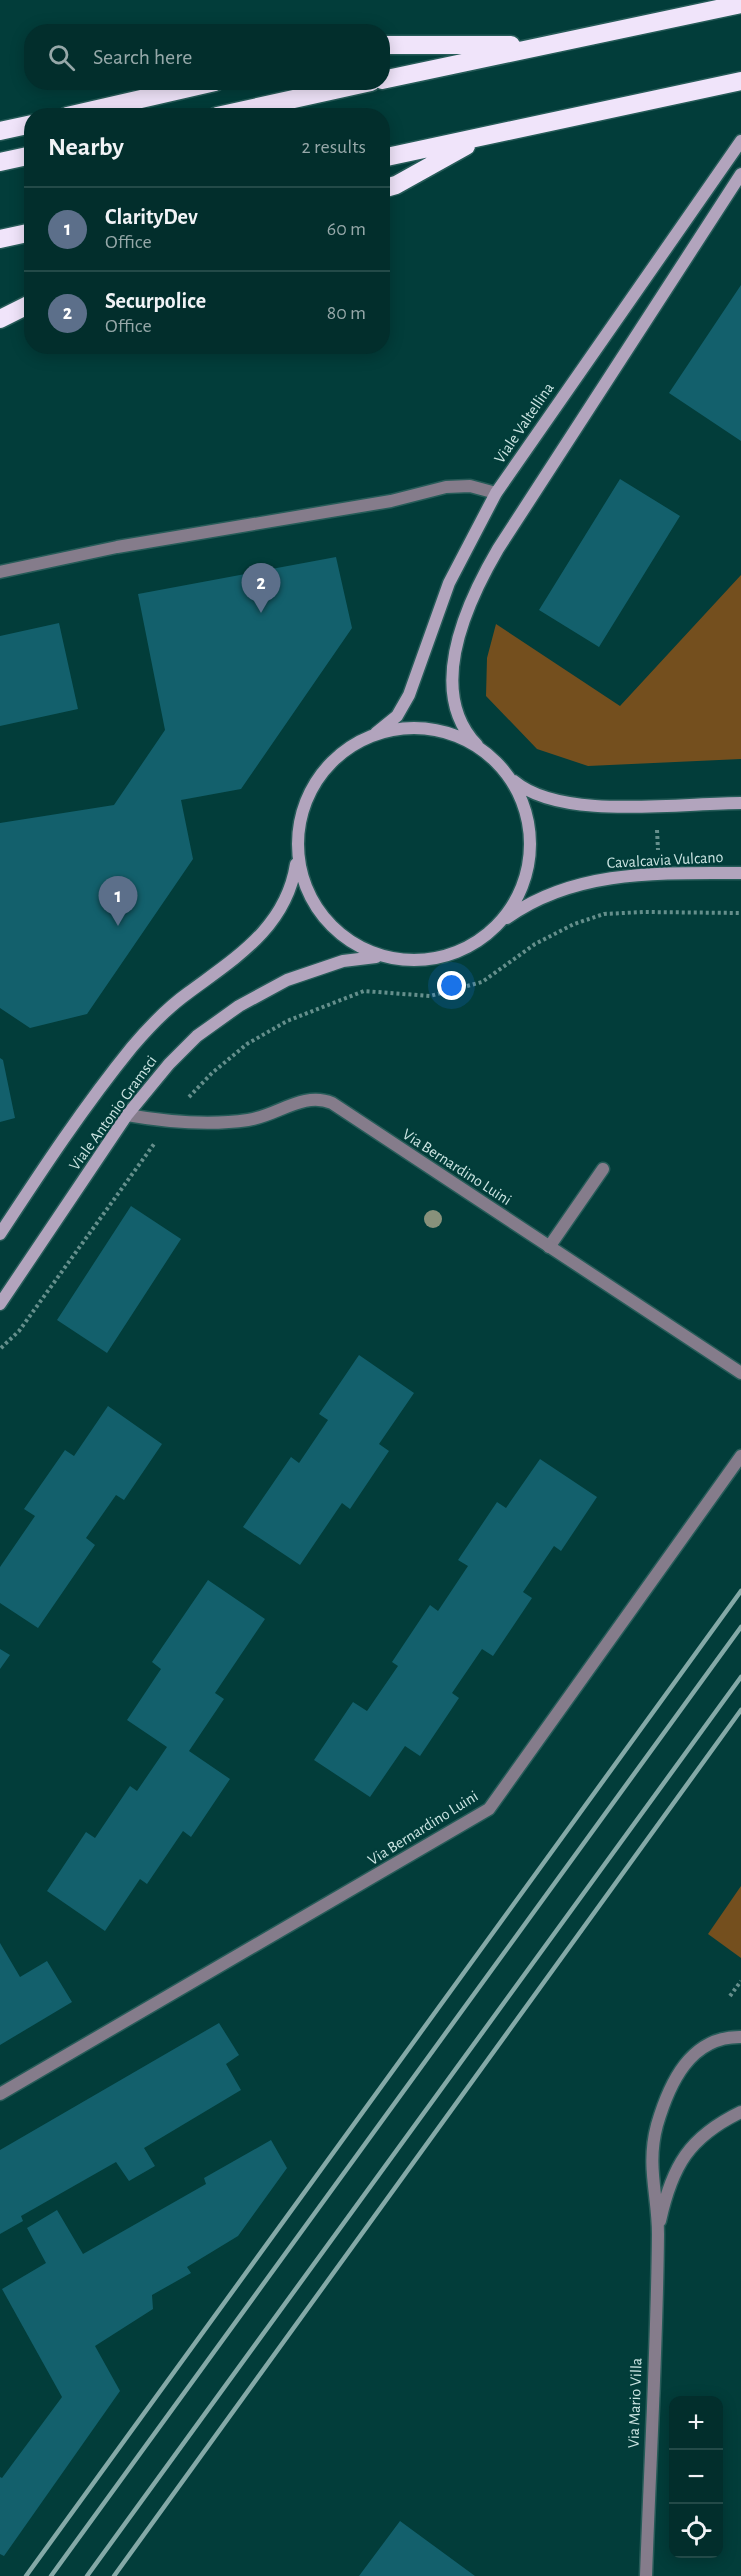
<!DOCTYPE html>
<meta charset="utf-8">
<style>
:root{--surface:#022e2c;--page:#103a38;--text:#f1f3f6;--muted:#96a8a9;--line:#234a48;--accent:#bca0f2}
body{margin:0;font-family:"Alegreya Sans",sans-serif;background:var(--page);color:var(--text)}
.controls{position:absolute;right:18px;bottom:18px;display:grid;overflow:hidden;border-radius:12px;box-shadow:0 3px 15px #0003}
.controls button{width:54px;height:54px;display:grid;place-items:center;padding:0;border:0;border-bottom:2px solid var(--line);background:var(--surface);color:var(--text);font:30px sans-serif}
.you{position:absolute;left:452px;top:986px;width:21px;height:21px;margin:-15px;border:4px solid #fff;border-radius:50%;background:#1a73e8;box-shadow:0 0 0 9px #1a73e833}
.badge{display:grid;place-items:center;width:39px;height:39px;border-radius:50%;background:var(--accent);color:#fff;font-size:20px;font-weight:700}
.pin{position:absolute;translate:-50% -50px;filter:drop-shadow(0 2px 3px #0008)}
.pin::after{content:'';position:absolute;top:32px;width:21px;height:18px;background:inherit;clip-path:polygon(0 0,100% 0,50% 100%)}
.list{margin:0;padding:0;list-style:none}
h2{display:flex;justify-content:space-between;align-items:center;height:78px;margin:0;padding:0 24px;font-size:26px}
h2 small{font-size:20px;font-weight:400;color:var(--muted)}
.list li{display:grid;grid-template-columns:39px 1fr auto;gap:18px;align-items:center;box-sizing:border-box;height:84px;padding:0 24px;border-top:2px solid var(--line)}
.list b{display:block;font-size:22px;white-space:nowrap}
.list p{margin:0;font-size:20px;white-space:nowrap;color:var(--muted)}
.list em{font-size:20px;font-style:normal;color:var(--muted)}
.icon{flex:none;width:33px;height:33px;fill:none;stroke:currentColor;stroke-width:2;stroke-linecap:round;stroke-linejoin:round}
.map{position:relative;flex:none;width:741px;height:2576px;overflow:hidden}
.search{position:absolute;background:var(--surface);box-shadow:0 3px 15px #0003;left:24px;top:24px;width:366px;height:66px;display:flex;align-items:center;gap:15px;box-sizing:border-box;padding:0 21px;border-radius:24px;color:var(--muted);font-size:22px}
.panel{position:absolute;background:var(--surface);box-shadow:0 3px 15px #0003;left:24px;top:108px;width:366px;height:246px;border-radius:24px}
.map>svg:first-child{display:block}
.green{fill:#744f1e}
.building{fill:#13606c}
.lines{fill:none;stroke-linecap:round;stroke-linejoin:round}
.service-casing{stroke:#265b58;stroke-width:15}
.minor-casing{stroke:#265b58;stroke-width:15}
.secondary-casing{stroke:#265b58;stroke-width:15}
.motorway-casing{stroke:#265b58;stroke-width:21}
.path{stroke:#658f8c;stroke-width:4;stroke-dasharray:3 3;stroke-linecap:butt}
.service{stroke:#857c8b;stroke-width:12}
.minor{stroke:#857c8b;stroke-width:12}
.secondary{stroke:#b2a4bd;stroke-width:12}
.motorway{stroke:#f0e4fa;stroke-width:18}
.rail{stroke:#84a9a7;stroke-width:4.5}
.tree{fill:#88917b}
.labels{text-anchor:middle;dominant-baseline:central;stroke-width:4.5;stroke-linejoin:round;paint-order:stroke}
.street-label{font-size:16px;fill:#cce5e3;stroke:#023d3a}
</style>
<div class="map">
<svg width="741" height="2576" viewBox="0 0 741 2576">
<rect width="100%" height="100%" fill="#023d3a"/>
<!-- green -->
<path class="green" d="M741 575V759L588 766 537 749 486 696 487 658 496 624 620 706Z
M741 1886V1958L708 1934Z"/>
<!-- building -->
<path class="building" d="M741 285V441L669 393Z
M620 479 680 516 599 647 539 610Z
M336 557 352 628 241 789 181 800 193 859 87 1014 30 1028 0 1008V823L114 805 165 730 138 594Z
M59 623 78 709 0 726V636Z
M0 1058 3 1060 15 1118 0 1122Z
M131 1206 181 1239 107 1353 57 1320Z
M359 1355 414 1393 379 1444 389 1451 350 1509 342 1503 300 1565 243 1527 291 1457 299 1463 328 1420 319 1414Z
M108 1406 162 1444 124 1500 116 1495 86 1538 95 1545 38 1628 0 1603V1567L35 1516 24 1509 65 1450 74 1456Z
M540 1459 597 1497 561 1551 554 1546 523 1592 532 1598 493 1656 482 1649 452 1693 459 1698 420 1756 405 1746 370 1797 314 1760 353 1702 367 1711 398 1666 392 1662 430 1605 438 1611 468 1566 458 1560 497 1502 506 1508Z
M208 1580 265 1619 215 1693 224 1699 189 1751 230 1779 191 1837 183 1831 147 1884 140 1879 105 1931 47 1891 86 1832 95 1838 130 1786 137 1791 167 1747 127 1720 161 1669 152 1662Z
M0 1649 10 1655 0 1669Z
M0 1943 20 1977 47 1961 72 2002 0 2045Z
M219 2023 239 2055 226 2064 241 2090 144 2148 155 2166 129 2181 116 2162 21 2216 23 2221 0 2234V2150Z
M271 2140 287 2168 238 2236 187 2267 191 2273 152 2295 153 2309 95 2346 120 2391 4 2556 0 2554V2477L2 2478 62 2397 2 2289 46 2263 27 2228 57 2210 83 2254 206 2184 204 2178Z
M400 2521 475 2576H359Z"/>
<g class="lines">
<defs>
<path id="service" d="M0 572 117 547 391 501 446 487 470 486 496 493
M549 1247 603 1169"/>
<path id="minor" d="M127 1115C167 1122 207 1126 248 1120 277 1116 303 1091 332 1103L741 1373
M0 2094 489 1809 741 1456
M660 2221C672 2166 689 2137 741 2112
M646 2576C650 2462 657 2348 658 2234 658 2195 646 2166 657 2125 669 2084 690 2036 741 2037"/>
<path id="secondary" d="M298 844a116 116 0 1 1 232 0a116 116 0 1 1-232 0Z
M376 733 397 716 409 695 449 583 496 493 741 141
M477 745C425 691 467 602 498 549L741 174
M514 781C561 821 680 803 741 803
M507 918C575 869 661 873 741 873
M0 1234C42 1170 84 1106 132 1047 149 1027 167 1008 188 993 235 958 286 928 296 864
M0 1304 127 1115 169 1064 197 1036 239 1006 287 980 343 961 376 957"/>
<path id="motorway" d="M382 45H511
M382 80 741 4
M67 116 215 82
M217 116 371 82
M0 131 32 124
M382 158 741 81
M0 162 32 155
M382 189 396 185 466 146
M0 239 32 232
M0 319 32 303"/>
</defs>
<!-- service casing -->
<use href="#service" class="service-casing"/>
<!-- minor casing -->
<use href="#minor" class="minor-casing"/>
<!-- secondary casing -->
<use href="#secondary" class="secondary-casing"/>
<!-- motorway casing -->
<use href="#motorway" class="motorway-casing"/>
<!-- path -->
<path class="path" d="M657 830 658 850
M189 1097 212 1073 247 1044 287 1021 364 991 430 996 482 982 535 944 574 924 604 914 643 912 741 913
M1 1348 19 1331 154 1144
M730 1996 741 1981"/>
<!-- service -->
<use href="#service" class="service"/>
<!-- minor -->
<use href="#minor" class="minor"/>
<!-- secondary -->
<use href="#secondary" class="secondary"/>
<!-- motorway -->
<use href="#motorway" class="motorway"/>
<!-- rail -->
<path class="rail" d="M26 2576 741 1591
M51 2576 741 1627
M87 2576 741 1677
M114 2576 741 1710"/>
</g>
<!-- trees -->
<circle class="tree" cx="433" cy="1219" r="9"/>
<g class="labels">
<!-- street labels -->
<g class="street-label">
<text transform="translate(524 423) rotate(-56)">Viale Valtellina</text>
<text transform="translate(665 860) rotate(-3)">Cavalcavia Vulcano</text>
<text transform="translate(113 1113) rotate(-54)">Viale Antonio Gramsci</text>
<text transform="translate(457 1167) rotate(33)">Via Bernardino Luini</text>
<text transform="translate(423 1828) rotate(-32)">Via Bernardino Luini</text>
<text transform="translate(635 2403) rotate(-88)">Via Mario Villa</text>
</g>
</g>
</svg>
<div class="controls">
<button>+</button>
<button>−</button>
<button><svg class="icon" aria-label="locate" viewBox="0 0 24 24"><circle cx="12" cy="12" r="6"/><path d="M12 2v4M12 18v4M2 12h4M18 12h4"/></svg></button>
</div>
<div class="you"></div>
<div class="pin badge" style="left:118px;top:926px;background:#5c6f8a">1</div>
<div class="pin badge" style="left:261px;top:613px;background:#5c6f8a">2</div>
<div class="search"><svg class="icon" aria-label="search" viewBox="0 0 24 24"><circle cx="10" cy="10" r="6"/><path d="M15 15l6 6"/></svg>Search here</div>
<section class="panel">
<h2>Nearby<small>2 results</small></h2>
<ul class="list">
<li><span class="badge" style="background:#5c6f8a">1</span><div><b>ClarityDev</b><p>Office</p></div><em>60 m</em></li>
<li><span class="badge" style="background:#5c6f8a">2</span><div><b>Securpolice</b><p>Office</p></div><em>80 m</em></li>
</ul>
</section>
</div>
